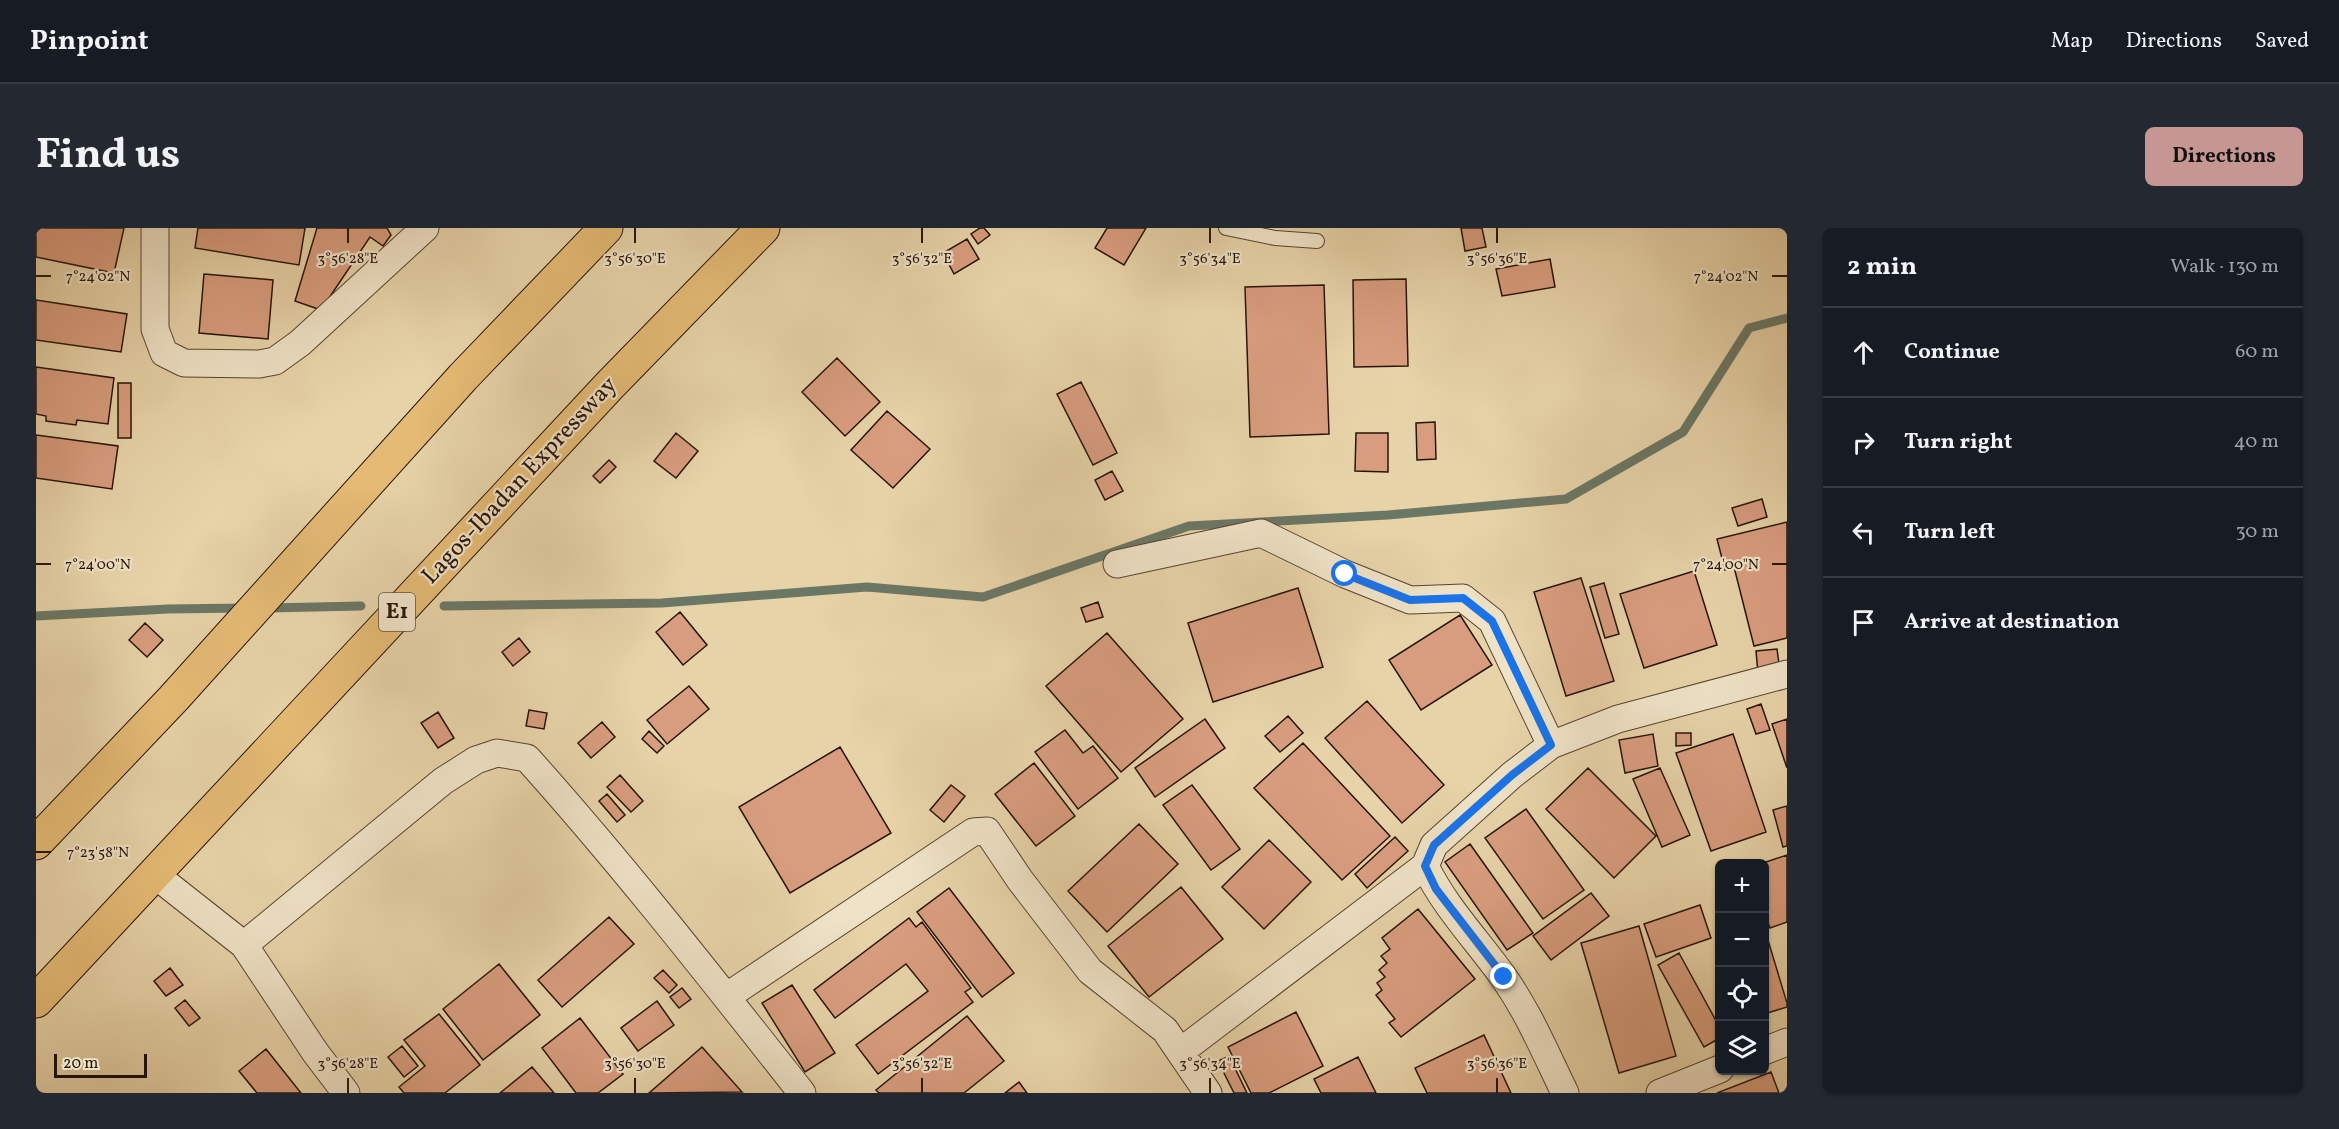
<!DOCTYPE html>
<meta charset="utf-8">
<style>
:root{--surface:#171b24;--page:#242831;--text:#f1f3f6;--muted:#9ea1a6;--line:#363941;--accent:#c59692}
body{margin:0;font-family:Vollkorn,serif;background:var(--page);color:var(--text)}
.controls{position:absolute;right:18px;bottom:18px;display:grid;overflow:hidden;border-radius:9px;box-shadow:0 2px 4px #0004}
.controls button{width:54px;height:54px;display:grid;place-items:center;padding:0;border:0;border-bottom:2px solid var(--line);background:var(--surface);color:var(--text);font:30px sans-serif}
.scale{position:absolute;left:18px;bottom:15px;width:93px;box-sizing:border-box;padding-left:6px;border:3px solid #281509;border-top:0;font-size:16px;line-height:21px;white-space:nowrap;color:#281509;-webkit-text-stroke:4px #efe2c6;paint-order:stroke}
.stop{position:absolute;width:18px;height:18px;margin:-14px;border:4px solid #1a73e8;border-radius:50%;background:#fff}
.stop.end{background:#1a73e8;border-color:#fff;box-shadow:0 2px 6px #0008}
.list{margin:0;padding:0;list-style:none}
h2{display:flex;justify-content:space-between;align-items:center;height:78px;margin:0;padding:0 24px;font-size:26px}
h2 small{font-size:20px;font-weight:400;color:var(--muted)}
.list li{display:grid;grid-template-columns:39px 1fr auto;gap:18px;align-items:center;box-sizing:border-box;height:90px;padding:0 24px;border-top:2px solid var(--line)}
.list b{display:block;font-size:22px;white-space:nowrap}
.list em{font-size:20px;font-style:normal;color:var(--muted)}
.icon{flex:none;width:33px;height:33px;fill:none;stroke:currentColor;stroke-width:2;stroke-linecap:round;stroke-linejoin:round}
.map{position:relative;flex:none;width:1751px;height:865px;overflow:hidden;border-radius:9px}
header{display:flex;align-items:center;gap:36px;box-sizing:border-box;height:84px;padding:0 30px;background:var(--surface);border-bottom:2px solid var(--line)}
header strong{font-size:28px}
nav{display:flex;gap:33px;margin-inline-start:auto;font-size:21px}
.intro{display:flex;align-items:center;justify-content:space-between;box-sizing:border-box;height:144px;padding:0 36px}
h1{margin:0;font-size:42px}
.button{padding:15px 27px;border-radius:9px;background:var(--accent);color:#111;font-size:21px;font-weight:700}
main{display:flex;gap:36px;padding:0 36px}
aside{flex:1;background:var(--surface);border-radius:9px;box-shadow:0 2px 4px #0004}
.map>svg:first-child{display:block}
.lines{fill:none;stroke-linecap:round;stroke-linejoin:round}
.stream{stroke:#6b7765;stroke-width:9}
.building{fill:#d89d7e;stroke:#281509;stroke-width:1.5}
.lane-casing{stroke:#584431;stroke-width:16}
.street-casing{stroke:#584431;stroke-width:29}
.highway-casing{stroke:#281509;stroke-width:35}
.lane{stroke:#efe2c6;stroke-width:14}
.street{stroke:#efe2c6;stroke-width:27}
.highway{stroke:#e4ba74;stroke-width:33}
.route{stroke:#1a73e8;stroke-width:8}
.ticks{fill:none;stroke:#281509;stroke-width:2}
.labels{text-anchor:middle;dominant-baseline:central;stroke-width:4.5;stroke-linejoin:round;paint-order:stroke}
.shield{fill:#efe2c6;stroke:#645242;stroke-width:1.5}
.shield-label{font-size:22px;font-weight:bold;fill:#281509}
.street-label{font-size:24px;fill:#281509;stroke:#efe2c6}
.ticks-label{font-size:15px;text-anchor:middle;fill:#281509;stroke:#efe2c6;stroke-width:4.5;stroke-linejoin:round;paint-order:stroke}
</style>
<header>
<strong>Pinpoint</strong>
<nav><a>Map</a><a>Directions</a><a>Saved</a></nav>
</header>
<div class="intro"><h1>Find us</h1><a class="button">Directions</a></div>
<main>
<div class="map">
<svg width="1751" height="865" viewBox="0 0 1751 865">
<rect width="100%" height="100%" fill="#e7d3a8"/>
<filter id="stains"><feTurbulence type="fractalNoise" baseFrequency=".00333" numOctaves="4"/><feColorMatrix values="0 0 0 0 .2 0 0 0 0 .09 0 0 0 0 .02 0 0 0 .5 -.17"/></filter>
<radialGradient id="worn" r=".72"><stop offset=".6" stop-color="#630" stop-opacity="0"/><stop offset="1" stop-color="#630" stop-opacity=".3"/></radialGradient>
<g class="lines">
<!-- stream -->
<path class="stream" d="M408 378 626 375 831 359 947 369 1153 298 1352 287 1530 271 1647 204 1713 100 1751 90
M232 380 325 378
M0 388 132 381 209 380"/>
</g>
<!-- building -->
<path class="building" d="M0 0H88L78 45 0 29Z
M162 0H269L263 37 159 20Z
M281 0H351L355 7 347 18 334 9 285 82 259 73Z
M944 0H948L954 7 942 16 935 6Z
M1071 0H1110L1088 37 1059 20Z
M1425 0H1446L1450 19 1429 23Z
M931 11 943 31 918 46 907 25Z
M1514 31 1519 59 1466 68 1460 41Z
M168 46 237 52 232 111 163 105Z
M1370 51 1372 138 1318 139 1317 52Z
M1288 57 1293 206 1214 209 1209 59Z
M0 72 91 86 85 124 0 112Z
M801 130 844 174 809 208 766 164Z
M0 139 78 150 72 196 41 192 40 197 10 193V188L0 186Z
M1045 154 1081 225 1057 237 1021 166Z
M82 155H95V210H82Z
M851 183 894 221 857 260 815 222Z
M1399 194 1400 231 1381 232 1380 195Z
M640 205 662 223 640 250 618 233Z
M1320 205H1352V244L1319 243Z
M0 207 82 218 76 261 0 250Z
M573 232 580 239 564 255 557 248Z
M1076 243 1087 263 1069 272 1059 252Z
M1726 271 1731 289 1702 298 1696 280Z
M1751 294V410L1718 418 1698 339 1689 342 1681 311Z
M1658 343 1681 417 1608 440 1584 366Z
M1545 350 1578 453 1530 468 1498 364Z
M1568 355 1583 406 1569 410 1554 359Z
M1262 360 1287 439 1177 474 1152 395Z
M1062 374 1067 389 1050 394 1045 380Z
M644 384 671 417 647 437 620 404Z
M1424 387 1456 437 1385 482 1353 432Z
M109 395 127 412 111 429 93 412Z
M1071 405 1147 491 1085 544 1010 458Z
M483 410 494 424 477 438 466 424Z
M1741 421 1744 443 1722 445 1720 423Z
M653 458 673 481 631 516 611 492Z
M1331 473 1408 557 1366 595 1289 510Z
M1725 476 1734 502 1720 506 1711 481Z
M493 482 511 485 508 501 490 498Z
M402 484 418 510 402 520 385 495Z
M1252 488 1267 505 1244 524 1229 508Z
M1169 491 1189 520 1119 569 1099 540Z
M1751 491V540L1736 496Z
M566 494 579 509 555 530 542 515Z
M1029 502 1047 525 1057 518 1082 550 1042 581 999 524Z
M613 503 628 518 621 525 606 511Z
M1640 505H1655V517L1640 518Z
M1617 506 1622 538 1589 545 1583 512Z
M1697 506 1730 604 1675 623 1640 525Z
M1267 515 1354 608 1306 652 1218 560Z
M804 519 855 605 754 665 703 579Z
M998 535 1039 588 1000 618 959 566Z
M1552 540 1620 608 1578 650 1510 581Z
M1624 540 1654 607 1626 619 1597 551Z
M584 547 607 573 595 584 571 559Z
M915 557 929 568 908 594 894 582Z
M1156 557 1204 621 1175 642 1127 577Z
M571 566 589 587 581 594 563 573Z
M1751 578V618L1747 619 1737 582Z
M1490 581 1548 662 1507 691 1449 610Z
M1103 596 1142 636 1071 704 1032 663Z
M1359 609 1372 623 1331 660 1319 646Z
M1233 612 1275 654 1228 701 1186 659Z
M1434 616 1497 705 1471 722 1409 634Z
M1751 627V694L1734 700 1728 683V636H1724Z
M1145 659 1187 711 1113 769 1072 718Z
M913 660 978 745 946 769 881 684Z
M1555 665 1573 688 1515 732 1497 708Z
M1664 677 1675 710 1620 729 1608 696Z
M1382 681 1439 751 1365 809 1353 795 1359 791 1340 767 1346 762 1341 755 1349 749 1343 742 1351 735 1345 728 1354 721 1346 710Z
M573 689 598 716 526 779 502 752Z
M873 690 880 699 886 694 935 760 929 764 937 774 842 846 820 817 892 763 870 736 799 790 778 762Z
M1603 698 1640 828 1583 845 1545 715Z
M1728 699 1751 775V779L1728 786Z
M1643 725 1684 800V810L1668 819 1622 737Z
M463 736 504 787 447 832 407 781Z
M134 740 147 757 130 768 118 753Z
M627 742 641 757 633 765 618 750Z
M756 757 799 825 769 844 726 775Z
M646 760 655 771 643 780 634 769Z
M149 772 164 790 153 798 139 780Z
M621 773 638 797 602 823 585 800Z
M1260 784 1287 838 1233 865H1215L1192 819Z
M403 786 444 837 409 865H368L363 859 389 838 368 812Z
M931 788 968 833 928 865H843L840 862Z
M544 790 587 846 562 865H540L506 820Z
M1448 807 1475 865H1391L1379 840Z
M366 818 382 838 368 849 352 829Z
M666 819 706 864 613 865Z
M230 821 265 865H221L203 843Z
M1193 828 1211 865H1198L1182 833Z
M1322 829 1340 865H1285L1278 851Z
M496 839 518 865H464Z
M1735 844 1743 865H1681Z
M983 854 991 865H969Z"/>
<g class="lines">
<defs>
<path id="lane" d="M1190 0 1239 10 1281 13"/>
<path id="street" d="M119 0V101L128 125 148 135 223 136 239 133 264 115 389 0
M1081 336 1225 305 1309 346 1374 372 1427 370 1456 393 1515 517
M1389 638C1409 679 1440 711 1466 747 1492 783 1510 826 1529 865
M118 646 208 717 279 824 310 865
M208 717 407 553 440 532 461 525 491 530C587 637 676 751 766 865
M690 769 937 604 951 603 984 652 1054 743 1129 802 1172 865
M1728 823 1751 814
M1144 824 1389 638 1398 617 1476 547 1515 517 1582 491 1751 446
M1624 865 1684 841"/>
<path id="highway" d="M0 615 137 471 427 149 570 0
M0 773 574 157 727 0"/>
</defs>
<!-- lane casing -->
<use href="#lane" class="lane-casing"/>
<!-- street casing -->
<use href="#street" class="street-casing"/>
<!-- highway casing -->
<use href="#highway" class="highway-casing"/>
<!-- lane -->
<use href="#lane" class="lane"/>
<!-- street -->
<use href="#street" class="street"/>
<!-- highway -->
<use href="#highway" class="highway"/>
</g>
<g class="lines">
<!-- route -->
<path class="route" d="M1309 346 1374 372 1427 370 1456 393 1515 517 1476 547 1398 617 1389 638 1400 661 1468 749"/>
</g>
<!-- ticks -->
<path class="ticks" d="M312 0V15M599 0V15M886 0V15M1174 0V15M1461 0V15M0 48H15M1736 48H1751M0 336H15M1736 336H1751M0 624H15M312 850V865M599 850V865M886 850V865M1174 850V865M1461 850V865"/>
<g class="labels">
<!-- shield labels -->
<rect class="shield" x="343" y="365" width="36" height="38" rx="4.5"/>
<g class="shield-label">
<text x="361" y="384">E1</text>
</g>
<!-- street labels -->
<g class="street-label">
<text transform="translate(484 253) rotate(-47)">Lagos-Ibadan Expressway</text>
</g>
</g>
<g class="ticks-label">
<text x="312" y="35">3°56'28"E</text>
<text x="599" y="35">3°56'30"E</text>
<text x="886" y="35">3°56'32"E</text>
<text x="1174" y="35">3°56'34"E</text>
<text x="1461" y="35">3°56'36"E</text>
<text x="62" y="53">7°24'02"N</text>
<text x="1690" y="53">7°24'02"N</text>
<text x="62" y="341">7°24'00"N</text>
<text x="1690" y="341">7°24'00"N</text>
<text x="62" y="629">7°23'58"N</text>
<text x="312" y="840">3°56'28"E</text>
<text x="599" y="840">3°56'30"E</text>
<text x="886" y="840">3°56'32"E</text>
<text x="1174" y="840">3°56'34"E</text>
<text x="1461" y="840">3°56'36"E</text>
</g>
<rect width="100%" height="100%" filter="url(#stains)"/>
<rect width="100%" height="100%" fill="url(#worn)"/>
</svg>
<div class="controls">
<button>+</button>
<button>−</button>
<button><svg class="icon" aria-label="locate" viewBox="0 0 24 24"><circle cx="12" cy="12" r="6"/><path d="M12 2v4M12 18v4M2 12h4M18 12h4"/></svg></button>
<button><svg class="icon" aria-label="layers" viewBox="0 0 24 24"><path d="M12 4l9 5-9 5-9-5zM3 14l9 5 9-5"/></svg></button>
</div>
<div class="scale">20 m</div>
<div class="stop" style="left:1309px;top:346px"></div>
<div class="stop end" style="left:1468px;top:749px"></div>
</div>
<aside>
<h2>2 min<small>Walk · 130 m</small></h2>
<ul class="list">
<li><svg class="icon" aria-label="ahead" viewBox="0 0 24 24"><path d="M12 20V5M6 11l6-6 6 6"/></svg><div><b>Continue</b></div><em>60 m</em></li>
<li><svg class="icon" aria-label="right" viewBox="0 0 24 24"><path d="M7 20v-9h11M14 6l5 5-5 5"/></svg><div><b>Turn right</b></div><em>40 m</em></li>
<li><svg class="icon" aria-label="left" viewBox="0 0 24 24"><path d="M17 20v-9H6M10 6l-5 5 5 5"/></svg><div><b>Turn left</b></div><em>30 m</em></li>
<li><svg class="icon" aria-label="arrive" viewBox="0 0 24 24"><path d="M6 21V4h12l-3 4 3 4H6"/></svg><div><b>Arrive at destination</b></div></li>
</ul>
</aside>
</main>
